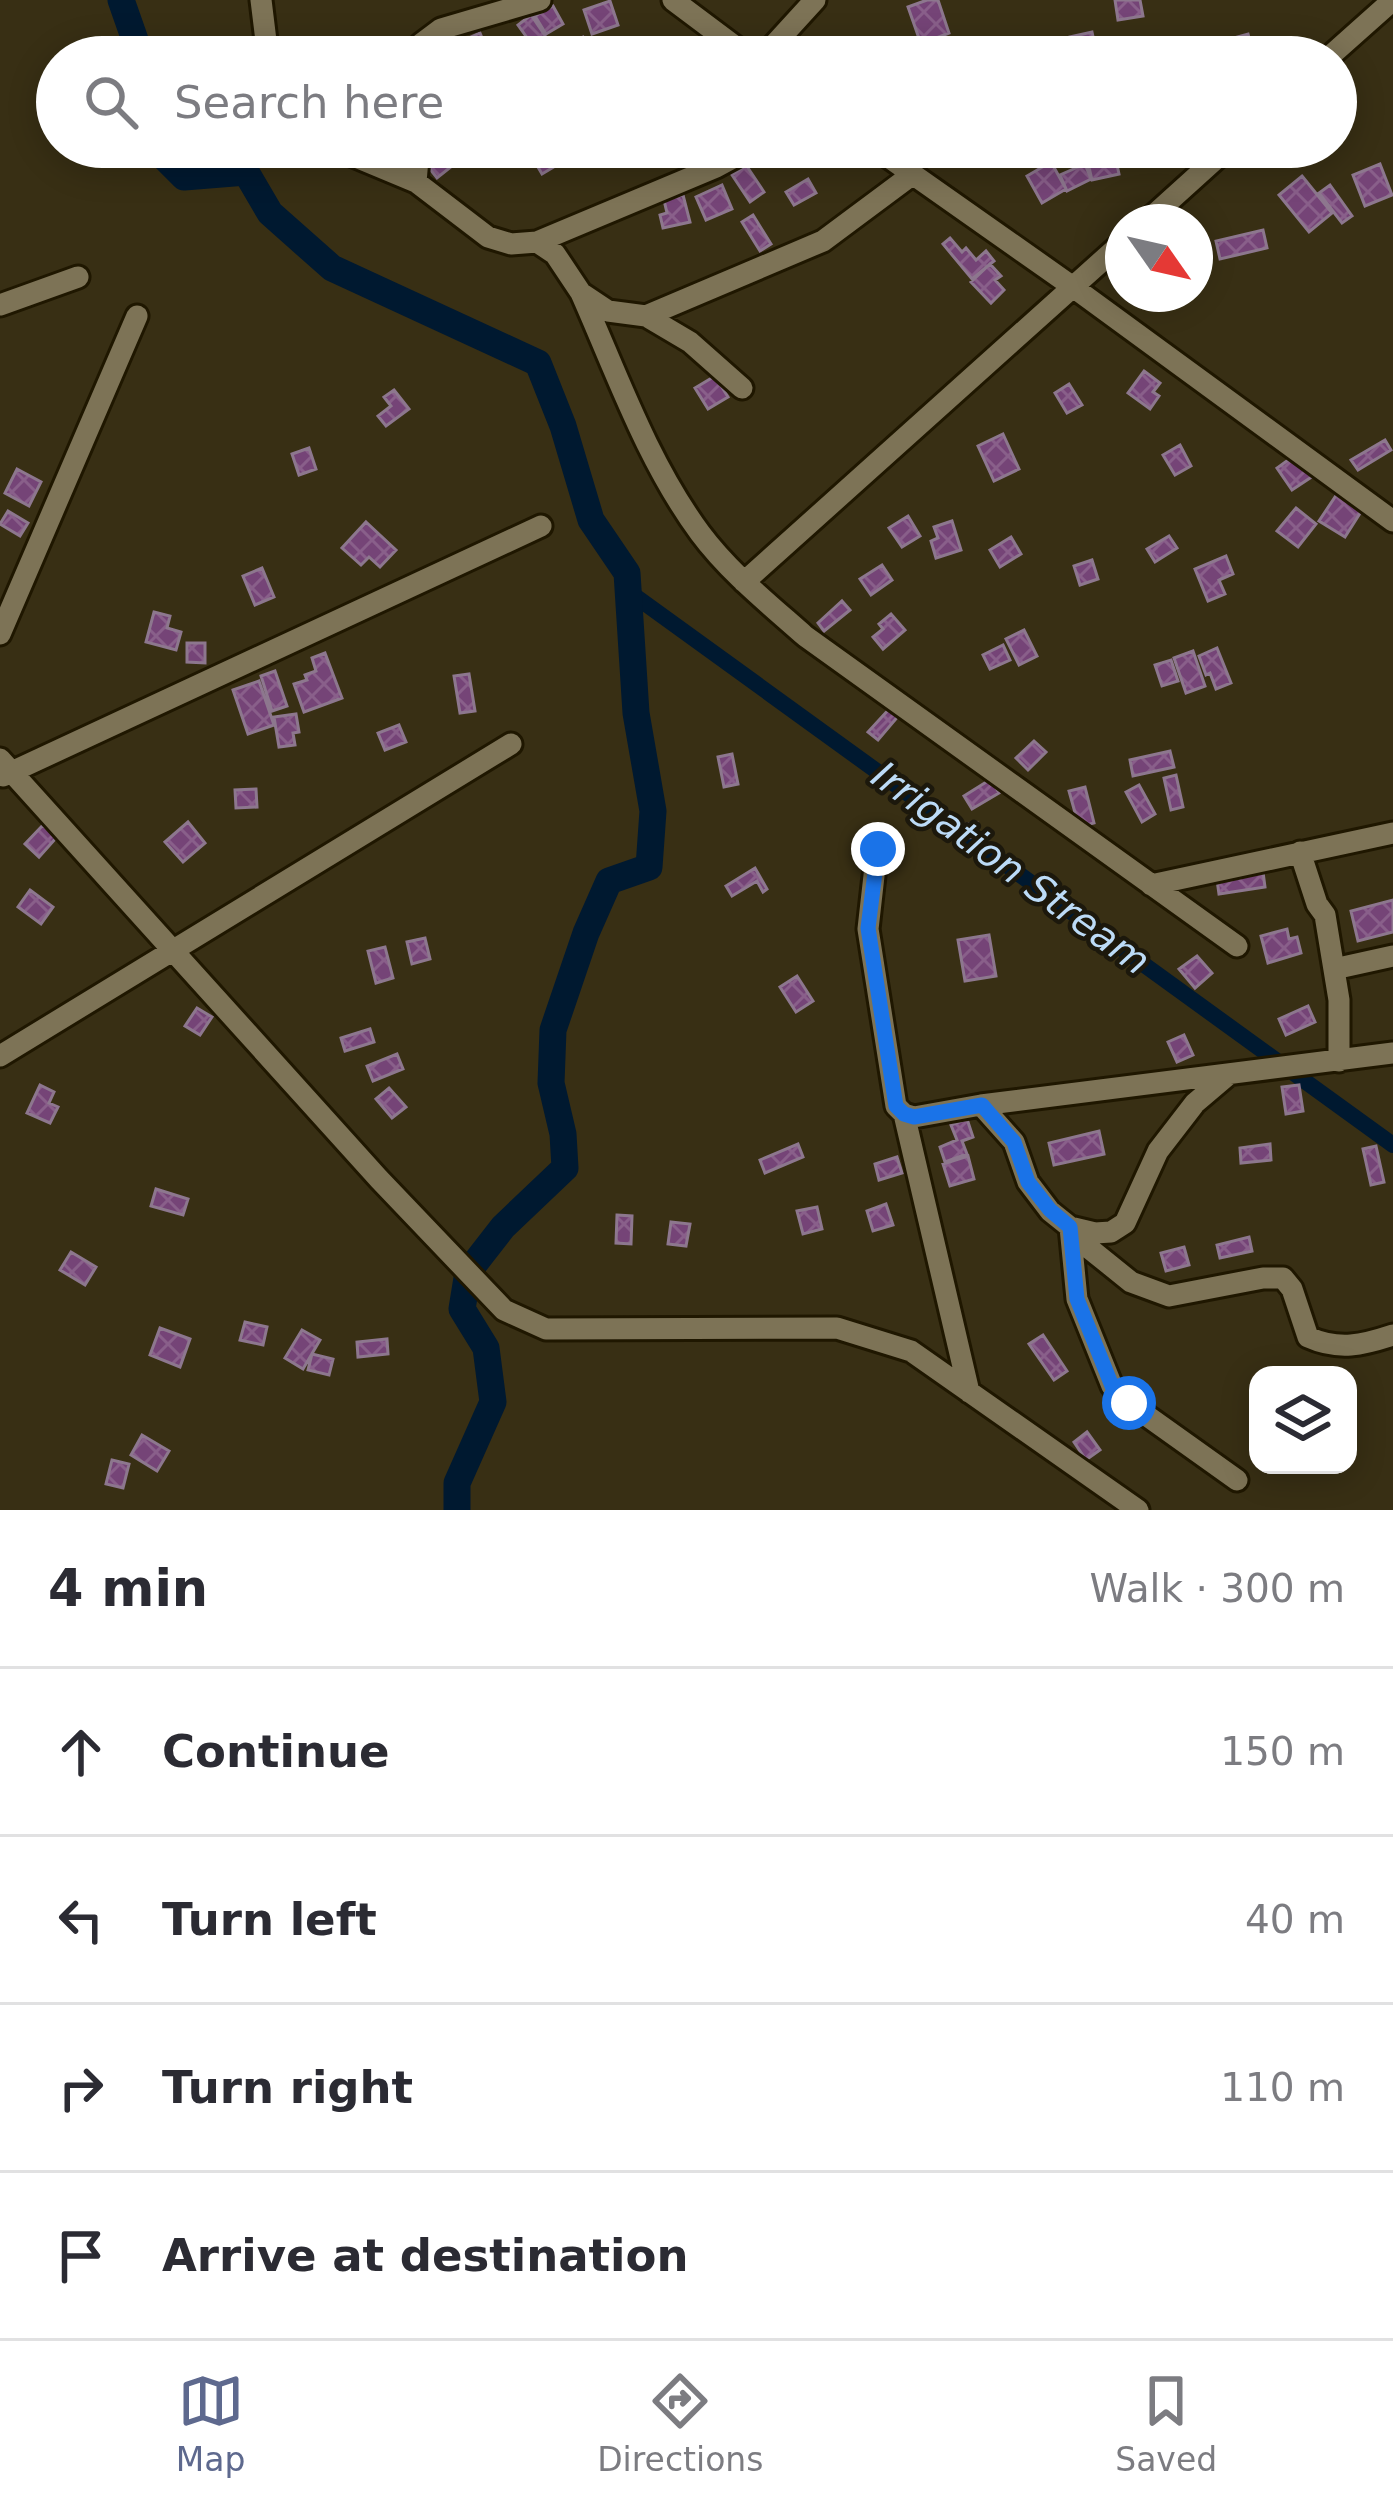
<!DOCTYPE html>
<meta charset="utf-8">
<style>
:root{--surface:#fff;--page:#f2f2f3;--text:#2b2b33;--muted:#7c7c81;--line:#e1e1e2;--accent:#5e698e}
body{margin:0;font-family:"DejaVu Sans",sans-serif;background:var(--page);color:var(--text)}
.controls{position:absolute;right:36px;bottom:36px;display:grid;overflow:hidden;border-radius:24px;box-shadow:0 6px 30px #0003}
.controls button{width:108px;height:108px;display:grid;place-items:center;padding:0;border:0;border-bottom:3px solid var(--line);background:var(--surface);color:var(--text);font:60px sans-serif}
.compass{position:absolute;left:1105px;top:204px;width:108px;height:108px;border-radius:50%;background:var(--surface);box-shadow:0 6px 30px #0003;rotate:124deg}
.stop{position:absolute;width:36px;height:36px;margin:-27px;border:9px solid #1a73e8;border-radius:50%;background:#fff}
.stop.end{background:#1a73e8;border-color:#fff;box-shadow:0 3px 12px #0008}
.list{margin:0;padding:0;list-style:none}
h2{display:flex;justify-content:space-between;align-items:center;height:156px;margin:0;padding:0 48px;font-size:51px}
h2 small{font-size:39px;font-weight:400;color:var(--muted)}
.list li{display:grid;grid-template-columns:78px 1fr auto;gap:36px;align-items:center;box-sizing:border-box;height:168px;padding:0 48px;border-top:3px solid var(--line)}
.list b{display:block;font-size:45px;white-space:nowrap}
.list em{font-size:39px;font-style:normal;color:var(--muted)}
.icon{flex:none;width:66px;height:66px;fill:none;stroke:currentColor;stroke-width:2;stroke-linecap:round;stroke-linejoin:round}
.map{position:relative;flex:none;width:1393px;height:1510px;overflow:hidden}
.search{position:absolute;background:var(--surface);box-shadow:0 6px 30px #0003;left:36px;right:36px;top:36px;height:132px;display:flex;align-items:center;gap:30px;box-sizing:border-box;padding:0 42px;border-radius:66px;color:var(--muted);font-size:45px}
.sheet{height:828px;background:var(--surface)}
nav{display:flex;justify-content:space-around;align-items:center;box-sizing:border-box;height:168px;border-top:3px solid var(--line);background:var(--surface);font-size:33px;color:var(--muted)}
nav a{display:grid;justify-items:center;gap:6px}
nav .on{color:var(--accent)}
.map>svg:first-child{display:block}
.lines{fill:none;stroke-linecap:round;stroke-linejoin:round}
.canal{stroke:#001930;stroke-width:16}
.river{stroke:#001930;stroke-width:27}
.building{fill:url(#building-cross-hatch);stroke:#8d778e;stroke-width:3}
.minor-casing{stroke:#1f1700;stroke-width:27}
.minor{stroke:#7d7356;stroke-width:21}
.route{stroke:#1a73e8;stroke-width:15}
.labels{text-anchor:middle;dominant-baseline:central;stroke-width:9;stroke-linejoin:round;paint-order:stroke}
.water-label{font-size:39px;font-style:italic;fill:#bcdbf7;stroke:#1c180c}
</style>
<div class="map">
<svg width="1393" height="1510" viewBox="0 0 1393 1510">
<defs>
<pattern id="building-cross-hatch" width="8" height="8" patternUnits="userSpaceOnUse" patternTransform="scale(3)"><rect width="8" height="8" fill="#754477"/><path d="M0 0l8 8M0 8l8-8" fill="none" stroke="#895f8a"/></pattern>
</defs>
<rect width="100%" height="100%" fill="#382f14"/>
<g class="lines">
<!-- canal -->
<path class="canal" d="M628 591 1393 1145"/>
<!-- river -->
<path class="river" d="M121 0 141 57
M154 147 184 177 246 172 270 213 332 268 538 363 563 426 591 520 627 573 636 713 653 811 649 867 609 881 586 933 553 1030 551 1083 563 1134 565 1168 503 1227 468 1272 462 1309 486 1348 493 1402 457 1483V1510"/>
</g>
<!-- building -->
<path class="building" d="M927 0H938L949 33 921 44 908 7Z
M1115 0H1140L1143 16 1118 20Z
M610 1 618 25 592 34 584 10Z
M553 6 563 24 546 34 535 16Z
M531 15 546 37 533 46 518 25Z
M1092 32 1096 50 1074 55 1070 37Z
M480 33 490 57H459L453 45Z
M1248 34 1252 49 1223 57 1219 42Z
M583 37 593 55 562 57 559 51Z
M437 147 452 166 437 178 422 159Z
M559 147 567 159 542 174 535 162Z
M1116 160 1119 174 1092 180 1089 167Z
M1051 162 1066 189 1042 203 1027 176Z
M1085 164 1091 179 1067 191 1060 175Z
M1380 164 1392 195 1365 206 1353 175Z
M746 165 764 192 750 202 732 175Z
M1302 176 1332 213 1309 232 1279 195Z
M808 179 816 193 794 205 786 192Z
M722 185 732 209 706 220 696 197Z
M1330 185 1352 216 1342 223 1319 193Z
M683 195 690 222 663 228 660 215 667 213 664 200Z
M753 215 771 244 760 251 742 222Z
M1263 230 1267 248 1220 259 1216 241Z
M950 238 962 252 966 248 976 260 986 251 994 261 972 279 943 244Z
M990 264 1001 276 995 280 1004 290 991 303 971 282Z
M1144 371 1160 383 1153 392 1159 396 1150 409 1128 393Z
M715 376 728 397 708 409 695 388Z
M1069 384 1082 405 1067 413 1055 393Z
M394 390 409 409 386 426 378 416 391 406 384 397Z
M1003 434 1019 469 994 481 978 446Z
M1385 440 1391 450 1358 470 1351 460Z
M1180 445 1191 466 1175 475 1163 455Z
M309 448 316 469 299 475 292 454Z
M1298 453 1313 476 1292 490 1277 468Z
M17 469 41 482 29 506 5 493Z
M1339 491 1364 507 1345 537 1319 521Z
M1296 508 1316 524 1298 547 1277 531Z
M8 511 28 523 20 536 0 524Z
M908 516 920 536 902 547 889 528Z
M952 521 961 550 936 558 931 541 938 538 934 527Z
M366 522 396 550 380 567 369 557 361 565 342 548Z
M1169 536 1177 548 1155 562 1147 549Z
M1011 537 1021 554 1000 567 990 550Z
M1226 556 1233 574 1219 580 1225 594 1208 601 1195 569Z
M1092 560 1098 579 1080 585 1074 566Z
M882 565 892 580 871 595 860 579Z
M262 568 274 597 255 605 243 576Z
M842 601 850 610 824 631 818 623Z
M154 612 170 616 167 628 181 632 176 650 146 642Z
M891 614 905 630 883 649 873 637 883 629 879 624Z
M1024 630 1037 656 1019 665 1006 639Z
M187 643H205V663L187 662Z
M1003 645 1010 660 990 669 983 655Z
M1217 648 1231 683 1216 689 1210 673 1206 675 1199 656Z
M1193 651 1205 686 1186 693 1174 658Z
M325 653 342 698 304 712 294 684 307 680 305 675 316 671 312 658Z
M1171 660 1178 681 1162 686 1155 665Z
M275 671 287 706 272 711 261 676Z
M469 674 475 711 460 713 454 676Z
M259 681 274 725 248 734 233 690Z
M891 707 900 714 878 740 868 732Z
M296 714 299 732 293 733 295 745 279 747 274 717Z
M399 725 406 742 385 750 378 733Z
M1034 741 1046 752 1028 770 1016 758Z
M1170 751 1174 767 1133 776 1130 760Z
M732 754 738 784 724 787 718 757Z
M1176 775 1183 807 1171 810 1164 778Z
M991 779 999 793 972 809 964 796Z
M1139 785 1155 814 1142 822 1126 792Z
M1085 787 1094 823 1079 827 1069 791Z
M256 789 257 807 236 808 235 790Z
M188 822 205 843 183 862 165 842Z
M977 823 978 837 951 839 950 826Z
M43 825 57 837 39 857 25 844Z
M755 868 767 889 763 892 757 881 732 896 726 886Z
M1263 872 1265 887 1219 894 1217 880Z
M30 890 53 907 41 924 18 907Z
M1393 900V932L1358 941 1351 911Z
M1287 929 1289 939 1297 937 1301 953 1268 963 1261 936Z
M989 935 996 976 965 981 958 940Z
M425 938 430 959 412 964 407 942Z
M385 947 393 978 376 983 368 951Z
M1197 956 1212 973 1195 988 1179 969Z
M797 976 813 1001 796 1012 780 987Z
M1308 1006 1315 1022 1286 1035 1279 1019Z
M197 1008 212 1017 200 1035 185 1026Z
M370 1029 374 1042 345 1051 341 1038Z
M1184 1035 1193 1055 1177 1062 1168 1042Z
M397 1054 403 1069 373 1081 367 1066Z
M40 1085 54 1092 49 1103 58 1107 50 1123 27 1113Z
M1299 1085 1303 1111 1286 1114 1282 1087Z
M389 1088 406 1107 392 1118 376 1099Z
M967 1119 973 1137 962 1141 967 1154 945 1162 940 1147 957 1140 951 1125Z
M1099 1131 1104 1154 1054 1165 1049 1143Z
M798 1144 803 1157 765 1173 760 1160Z
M1270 1144 1271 1160 1241 1163 1240 1148Z
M1376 1146 1384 1182 1371 1185 1363 1149Z
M968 1156 974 1179 950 1186 943 1164Z
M897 1157 902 1173 879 1180 875 1164Z
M156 1189 188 1199 183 1215 151 1206Z
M886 1204 893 1225 873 1231 867 1211Z
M817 1207 822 1229 803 1234 797 1211Z
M617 1215 632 1216 631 1244 616 1243Z
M671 1222 690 1224 686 1246 668 1244Z
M1249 1237 1252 1251 1220 1258 1217 1245Z
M1184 1247 1189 1265 1166 1271 1161 1253Z
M71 1252 96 1267 85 1285 60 1270Z
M245 1322 267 1327 263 1345 240 1340Z
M160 1328 190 1339 180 1367 150 1355Z
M302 1330 320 1340 303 1369 285 1358Z
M1043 1335 1067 1371 1054 1380 1029 1344Z
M387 1339 388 1354 358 1357 357 1342Z
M312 1354 333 1359 329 1375 308 1370Z
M1087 1432 1100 1450 1086 1460 1074 1442Z
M142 1435 169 1451 157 1471 131 1455Z
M112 1460 129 1464 123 1488 106 1484Z"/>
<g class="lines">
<defs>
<path id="minor" d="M261 0 268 57
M673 0 749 57
M419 57 421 44 441 29 540 0
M682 57 727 41
M763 57 815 0
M1329 57 1393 0
M332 147 416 182 488 237 511 244 537 242 555 254 581 293 608 311 646 316 690 342 742 388
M874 147 1073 287 1393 521
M416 182 419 147
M1146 222 1229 147
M537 242 716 167 753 147
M581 293C617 374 647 461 700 533 729 572 769 604 805 636L1237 946
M0 305 78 277
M646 316 823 241 913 174
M744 582 1123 242
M0 634 137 316
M0 759 379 1179 504 1310 546 1329 837 1328 911 1351 1138 1510
M3 776 541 526
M877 849 868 929 896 1106 904 1114 914 1117 981 1105 1393 1053
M1300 852 1317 904 1325 915 1339 1000V1061
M1151 885 1393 833
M1334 969 1393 956
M0 1056 511 744
M981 1105 1014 1142 1028 1182 1050 1211 1070 1227 1095 1233 1111 1232 1125 1223 1158 1151 1195 1103 1228 1075
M904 1114 969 1392
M1237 1480 1129 1403 1112 1386 1077 1299 1070 1227 1090 1249 1131 1282 1169 1296 1263 1278H1283L1292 1289 1308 1337C1339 1351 1363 1345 1393 1335"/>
</defs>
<!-- minor casing -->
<use href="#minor" class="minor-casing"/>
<!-- minor -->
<use href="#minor" class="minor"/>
</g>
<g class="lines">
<!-- route -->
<path class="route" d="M878 849 868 928 896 1106 904 1114 914 1117 982 1105 1014 1142 1028 1182 1050 1210 1070 1227 1077 1299 1112 1386 1129 1403"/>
</g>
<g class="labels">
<!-- water labels -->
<g class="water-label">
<text transform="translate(1011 868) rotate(36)">Irrigation Stream</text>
</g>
</g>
</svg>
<div class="controls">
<button><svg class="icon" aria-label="layers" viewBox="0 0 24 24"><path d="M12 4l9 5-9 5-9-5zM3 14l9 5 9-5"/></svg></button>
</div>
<svg class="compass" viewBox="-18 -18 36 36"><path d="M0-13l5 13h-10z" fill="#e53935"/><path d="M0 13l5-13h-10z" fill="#7c7c81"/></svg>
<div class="stop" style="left:1129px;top:1403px"></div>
<div class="stop end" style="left:878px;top:849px"></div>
<div class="search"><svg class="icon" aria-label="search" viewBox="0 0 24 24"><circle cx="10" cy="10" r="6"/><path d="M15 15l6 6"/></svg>Search here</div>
</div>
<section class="sheet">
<h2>4 min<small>Walk · 300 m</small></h2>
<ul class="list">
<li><svg class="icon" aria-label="ahead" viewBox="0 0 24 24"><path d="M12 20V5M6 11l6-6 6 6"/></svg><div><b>Continue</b></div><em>150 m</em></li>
<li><svg class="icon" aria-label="left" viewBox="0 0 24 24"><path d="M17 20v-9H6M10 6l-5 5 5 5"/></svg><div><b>Turn left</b></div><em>40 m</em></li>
<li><svg class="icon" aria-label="right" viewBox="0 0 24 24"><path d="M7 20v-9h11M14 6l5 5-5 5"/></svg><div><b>Turn right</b></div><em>110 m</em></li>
<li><svg class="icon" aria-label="arrive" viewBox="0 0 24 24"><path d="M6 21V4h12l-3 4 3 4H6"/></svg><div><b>Arrive at destination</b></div></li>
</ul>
</section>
<nav>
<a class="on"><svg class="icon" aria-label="map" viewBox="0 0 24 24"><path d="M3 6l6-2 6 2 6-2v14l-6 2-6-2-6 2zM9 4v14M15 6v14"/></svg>Map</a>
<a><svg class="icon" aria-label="directions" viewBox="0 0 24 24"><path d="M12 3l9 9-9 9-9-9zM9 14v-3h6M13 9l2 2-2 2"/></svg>Directions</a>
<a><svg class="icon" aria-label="saved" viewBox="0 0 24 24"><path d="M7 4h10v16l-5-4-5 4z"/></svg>Saved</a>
</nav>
